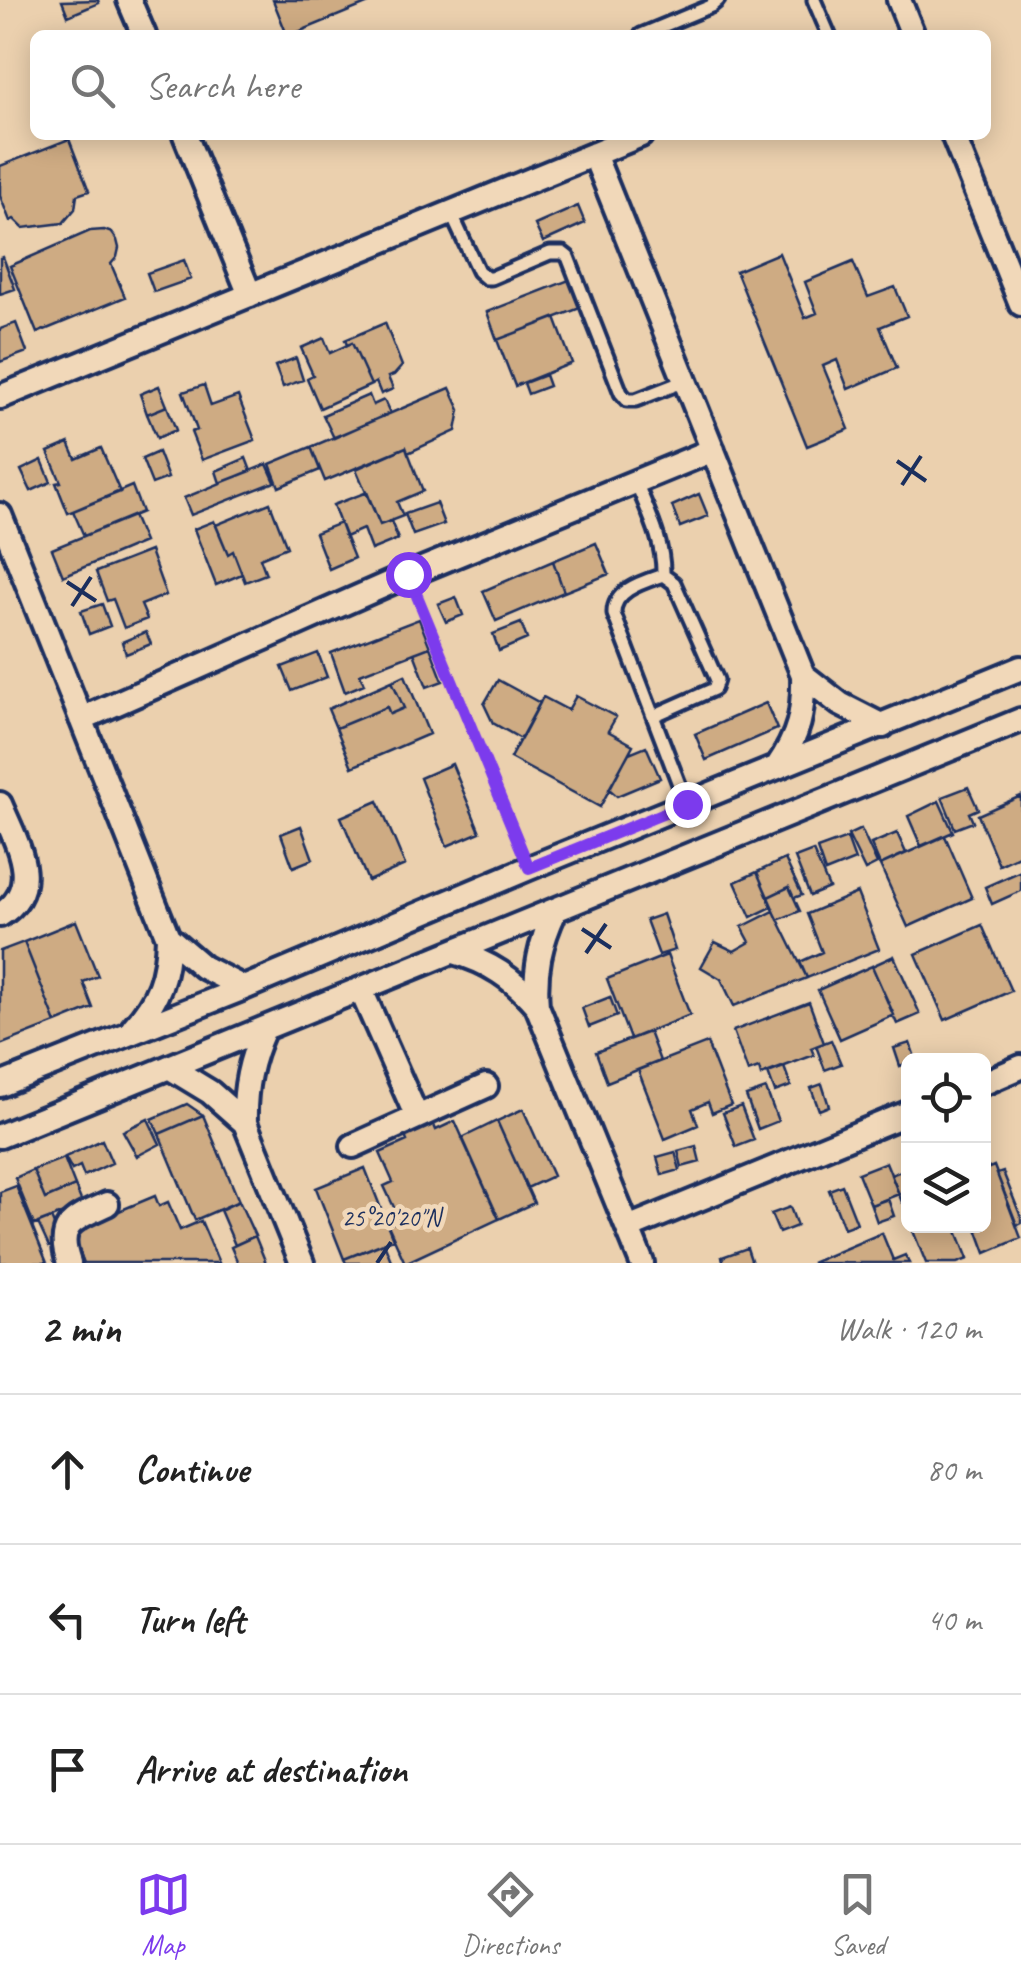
<!DOCTYPE html>
<meta charset="utf-8">
<style>
:root{--surface:#fff;--page:#f6f6f6;--text:#222;--muted:#767676;--line:#e0e0e0;--accent:#7c3aed}
body{margin:0;font-family:Caveat,sans-serif;background:var(--page);color:var(--text)}
.controls{position:absolute;right:30px;bottom:30px;display:grid;overflow:hidden;border-radius:15px;box-shadow:0 5px 25px #0003}
.controls button{width:90px;height:90px;display:grid;place-items:center;padding:0;border:0;border-bottom:2px solid var(--line);background:var(--surface);color:var(--text);font:50px sans-serif}
.stop{position:absolute;width:30px;height:30px;margin:-22px;border:8px solid #7c3aed;border-radius:50%;background:#fff}
.stop.end{background:#7c3aed;border-color:#fff;box-shadow:0 2px 10px #0008}
.list{margin:0;padding:0;list-style:none}
h2{display:flex;justify-content:space-between;align-items:center;height:130px;margin:0;padding:0 40px;font-size:42px}
h2 small{font-size:32px;font-weight:400;color:var(--muted)}
.list li{display:grid;grid-template-columns:65px 1fr auto;gap:30px;align-items:center;box-sizing:border-box;height:150px;padding:0 40px;border-top:2px solid var(--line)}
.list b{display:block;font-size:38px;white-space:nowrap}
.list em{font-size:32px;font-style:normal;color:var(--muted)}
.icon{flex:none;width:55px;height:55px;fill:none;stroke:currentColor;stroke-width:2;stroke-linecap:round;stroke-linejoin:round}
.map{position:relative;flex:none;width:1021px;height:1263px;overflow:hidden}
.search{position:absolute;background:var(--surface);box-shadow:0 5px 25px #0003;left:30px;right:30px;top:30px;height:110px;display:flex;align-items:center;gap:25px;box-sizing:border-box;padding:0 35px;border-radius:15px;color:var(--muted);font-size:38px}
.sheet{height:580px;background:var(--surface)}
nav{display:flex;justify-content:space-around;align-items:center;box-sizing:border-box;height:140px;border-top:2px solid var(--line);background:var(--surface);font-size:28px;color:var(--muted)}
nav a{display:grid;justify-items:center;gap:5px}
nav .on{color:var(--accent)}
.map>svg:first-child{display:block}
.building{fill:#ceab83;stroke:#1b2f5e;stroke-width:2.5}
.lines{fill:none;stroke-linecap:round;stroke-linejoin:round}
.service-casing{stroke:#1b2f5e;stroke-width:19}
.minor-casing{stroke:#1b2f5e;stroke-width:30}
.path{stroke:#1b2f5e;stroke-width:5;stroke-dasharray:2.5 8;stroke-linecap:butt}
.service{stroke:#f1d8b9;stroke-width:11}
.minor{stroke:#f1d8b9;stroke-width:22}
.route{stroke:#7c3aed;stroke-width:12}
.ticks{fill:none;stroke:#1b2f5e;stroke-width:4}
.ticks-label{font-size:25px;text-anchor:middle;fill:#1b2f5e;stroke:#f1d8b9;stroke-width:9;stroke-linejoin:round;paint-order:stroke}
</style>
<div class="map">
<svg width="1021" height="1263" viewBox="0 0 1021 1263">
<rect width="100%" height="100%" fill="#ebd0ae"/>
<filter id="ink" filterUnits="userSpaceOnUse"><feTurbulence type="fractalNoise" baseFrequency=".01" numOctaves="2"/><feDisplacementMap in="SourceGraphic" scale="20" xChannelSelector="R" yChannelSelector="G"/><feConvolveMatrix kernelMatrix="1 2 1 2 8 2 1 2 1" color-interpolation-filters="sRGB"/></filter>
<g filter="url(#ink)">
<!-- building -->
<path class="building" d="M98 0 99 3 68 16 62 1Z
M273 0H376L291 35H287Z
M69 139 89 191 77 195 75 209 63 223 23 228 14 219 10 221 0 196V166Z
M578 206 585 223 543 242 535 225Z
M104 230 112 233 117 240 119 248 117 257 111 264 125 297 37 333 10 266 90 231Z
M779 253 805 318 817 313 805 282 853 262 868 297 895 287 907 316 880 327 897 368 848 389 837 360 823 366 849 429 807 446 736 271Z
M3 257 15 289 0 294V258Z
M184 260 191 279 154 292 147 273Z
M569 280 580 308 497 340 487 312Z
M555 318 572 363 515 386 497 340Z
M16 323 27 352 0 362V329Z
M385 323 402 366 394 375 388 377 393 389 381 394 376 382 371 385 352 343 347 345 345 340Z
M324 338 330 353 352 343 371 385 320 408 307 378 313 375 301 348Z
M296 358 303 380 283 387 275 366Z
M545 375 549 386 528 394 524 383Z
M204 385 211 406 238 396 255 440 202 460 191 432 197 430 183 392Z
M159 386 167 406 147 414 140 394Z
M450 388 460 410 456 431 408 453 406 447 325 481 311 447Z
M369 395 373 405 384 400 390 413 334 438 323 415Z
M167 406 176 430 157 438 147 414Z
M69 443 76 459 101 448 120 492 68 513 56 483 61 482 48 452Z
M311 447 320 470 279 487 270 464Z
M406 447 423 491 397 502 403 516 380 525 356 469Z
M158 452 168 478 152 484 142 459Z
M246 458 251 471 220 483 216 471Z
M42 460 51 482 31 491 21 470Z
M267 464 275 482 191 515 184 498Z
M132 486 142 512 84 536 73 511Z
M367 492 380 525 391 521 398 539 371 550 363 529 345 537 333 505Z
M699 494 708 516 680 527 672 506Z
M270 503 287 547 260 558 266 574 245 582 233 551 228 554 216 525Z
M436 503 444 524 413 535 405 514Z
M133 516 144 542 63 576 52 549Z
M214 521 228 554 233 551 242 574 216 585 194 529Z
M340 523 354 558 329 569 315 533Z
M596 543 609 574 564 592 553 561Z
M150 551 166 595 141 605 147 619 124 628 113 599 107 601 96 572Z
M553 561 564 592 496 621 483 591Z
M456 597 463 615 446 622 438 604Z
M102 604 110 626 89 634 81 611Z
M419 619 430 647 360 674 364 684 345 692 331 653Z
M521 623 527 639 499 651 493 634Z
M146 632 151 644 126 654 122 642Z
M430 647 443 681 427 687 414 653Z
M318 653 327 677 292 691 282 667Z
M405 675 429 734 352 767 336 728 387 707 390 714 404 708 392 681Z
M498 680 540 703 521 739 493 723 484 704Z
M392 681 404 708 390 714 387 707 336 728 328 709Z
M576 696 616 717 608 731 633 745 600 807 510 758 543 697 568 710Z
M766 703 777 729 706 760 695 734Z
M646 746 660 778 617 796 609 789 629 753Z
M452 764 480 832 447 846 420 778Z
M968 787 978 809 969 813 973 822 955 829 942 797Z
M1021 796V855L999 865 978 815Z
M378 801 405 865 368 881 341 817Z
M939 801 953 832 921 846 908 816Z
M301 826 313 859 293 867 281 834Z
M861 829 877 864 865 870 848 835Z
M897 833 906 853 880 865 871 844Z
M945 836 972 898 908 927 880 865Z
M847 838 855 860 825 872 817 849Z
M813 851 829 888 810 896 795 858Z
M785 859 802 895 794 898 789 887 768 897 757 872Z
M1021 871V891L992 904 985 887Z
M757 872 772 907 751 917 735 882Z
M789 887 800 911 778 920 768 897Z
M857 893 879 949 807 978 800 962 822 952 807 914Z
M774 911 807 978 734 1006 721 979 701 967 715 942 734 951 750 942 742 927Z
M663 914 675 950 659 955 646 920Z
M76 921 98 976 83 982 93 1008 56 1023 24 942Z
M982 925 1011 991 945 1020 916 954Z
M24 942 56 1023 0 1045V951Z
M667 955 690 1015 630 1039 607 979Z
M894 956 920 1014 897 1024 872 966Z
M872 966 894 1015 840 1039 818 990Z
M610 997 617 1016 589 1027 582 1008Z
M809 1002 824 1043 811 1048 814 1055 761 1075 759 1068 748 1072 733 1031Z
M649 1032 660 1061 607 1082 596 1052Z
M831 1040 841 1064 825 1070 816 1046Z
M707 1043 731 1105 712 1113 708 1102 692 1109 698 1125 665 1139 638 1070Z
M910 1043 916 1060H908V1063L900 1066 894 1048Z
M784 1067 791 1086 775 1092 768 1073Z
M822 1084 829 1106 819 1110 811 1088Z
M766 1089 778 1121 758 1129 746 1096Z
M187 1104 203 1115 159 1134 152 1119Z
M741 1106 754 1140 736 1147 723 1113Z
M523 1109 553 1176 527 1188 497 1121Z
M429 1113 436 1130 455 1121 499 1219 405 1263 388 1225 400 1220 384 1186 393 1182 380 1153 407 1141 401 1126Z
M203 1115 239 1201 195 1220 159 1134Z
M148 1119 160 1144 137 1156 123 1131Z
M497 1121 534 1203 499 1219 462 1138Z
M102 1140 112 1163 84 1176 80 1166 72 1170 65 1157Z
M696 1146 700 1162 682 1167 678 1151Z
M675 1152 680 1170 662 1175 657 1157Z
M64 1158 75 1186 45 1199 33 1170Z
M886 1162 899 1194 871 1205 858 1173Z
M994 1166 1021 1238 986 1253 976 1226H984V1170Z
M365 1168 393 1239 344 1259 316 1188Z
M908 1168V1199L902 1202 891 1175Z
M33 1170 45 1199 75 1186 83 1205 34 1225 15 1178Z
M1003 1172 1021 1217V1223L1017 1225 997 1174Z
M842 1185 857 1223 844 1228 829 1190Z
M16 1186 47 1263H0V1192Z
M155 1196 159 1206 168 1202 180 1230 201 1221 219 1263H84L71 1231Z
M888 1199 894 1216 877 1222 871 1205Z
M239 1201 255 1236 235 1245 220 1210Z
M790 1207 797 1226 779 1233 771 1214Z
M51 1218 61 1242 49 1247 38 1223Z
M911 1226H955L968 1259 957 1263H926Z
M882 1233 893 1260 905 1255 909 1263H811Z
M255 1236 266 1263H238L231 1247Z
M384 1243 392 1263H346L344 1259Z
M747 1248 752 1263H724L722 1257Z"/>
<g class="lines">
<defs>
<path id="service" d="M814 0 829 35
M641 35 711 6 718 0
M451 213 478 271 486 278H491L550 253H563L568 257 621 393 627 400H636L685 381
M636 482C648 512 664 542 663 575
M653 716 714 689 717 680 674 583 663 575C643 582 613 590 614 614L687 805"/>
<path id="minor" d="M129 0 144 35
M899 0 913 35
M185 135 250 295
M953 135 1021 304
M594 154 803 675C804 713 799 735 777 767
M0 397 641 135
M0 515 168 937 203 967 244 988
M803 675 840 704 883 726
M81 719 408 575 713 450
M0 804C15 840 45 888 0 915
M555 911C540 943 534 971 537 1006L642 1263
M454 952C489 962 513 978 537 1006
M361 990 417 1117
M133 1028C159 999 167 976 168 937
M264 1029C250 1060 244 1088 245 1123L302 1263
M169 1067 210 1092 245 1123
M984 1083 1021 1067
M0 1085 244 988 529 868 1021 668
M0 1136 1021 720
M353 1146 486 1086
M628 1228 908 1113
M69 1263C55 1223 75 1219 107 1204"/>
</defs>
<!-- service casing -->
<use href="#service" class="service-casing"/>
<!-- minor casing -->
<use href="#minor" class="minor-casing"/>
<!-- path -->
<path class="path" d="M417 598 520 847"/>
<!-- service -->
<use href="#service" class="service"/>
<!-- minor -->
<use href="#minor" class="minor"/>
</g>
</g>
<g class="lines" filter="url(#ink)">
<!-- route -->
<path class="route" d="M408 574 529 868 687 804"/>
</g>
<!-- ticks -->
<path class="ticks" d="M897 461 926 481M902 485 921 456M67 582 96 601M72 606 91 577M582 929 611 948M586 953 606 924M377 1263 391 1242"/>
<g class="ticks-label">
<text x="391" y="1226">25°20'20"N</text>
</g>
</svg>
<div class="controls">
<button><svg class="icon" aria-label="locate" viewBox="0 0 24 24"><circle cx="12" cy="12" r="6"/><path d="M12 2v4M12 18v4M2 12h4M18 12h4"/></svg></button>
<button><svg class="icon" aria-label="layers" viewBox="0 0 24 24"><path d="M12 4l9 5-9 5-9-5zM3 14l9 5 9-5"/></svg></button>
</div>
<div class="stop" style="left:408px;top:574px"></div>
<div class="stop end" style="left:687px;top:804px"></div>
<div class="search"><svg class="icon" aria-label="search" viewBox="0 0 24 24"><circle cx="10" cy="10" r="6"/><path d="M15 15l6 6"/></svg>Search here</div>
</div>
<section class="sheet">
<h2>2 min<small>Walk · 120 m</small></h2>
<ul class="list">
<li><svg class="icon" aria-label="ahead" viewBox="0 0 24 24"><path d="M12 20V5M6 11l6-6 6 6"/></svg><div><b>Continue</b></div><em>80 m</em></li>
<li><svg class="icon" aria-label="left" viewBox="0 0 24 24"><path d="M17 20v-9H6M10 6l-5 5 5 5"/></svg><div><b>Turn left</b></div><em>40 m</em></li>
<li><svg class="icon" aria-label="arrive" viewBox="0 0 24 24"><path d="M6 21V4h12l-3 4 3 4H6"/></svg><div><b>Arrive at destination</b></div></li>
</ul>
</section>
<nav>
<a class="on"><svg class="icon" aria-label="map" viewBox="0 0 24 24"><path d="M3 6l6-2 6 2 6-2v14l-6 2-6-2-6 2zM9 4v14M15 6v14"/></svg>Map</a>
<a><svg class="icon" aria-label="directions" viewBox="0 0 24 24"><path d="M12 3l9 9-9 9-9-9zM9 14v-3h6M13 9l2 2-2 2"/></svg>Directions</a>
<a><svg class="icon" aria-label="saved" viewBox="0 0 24 24"><path d="M7 4h10v16l-5-4-5 4z"/></svg>Saved</a>
</nav>
